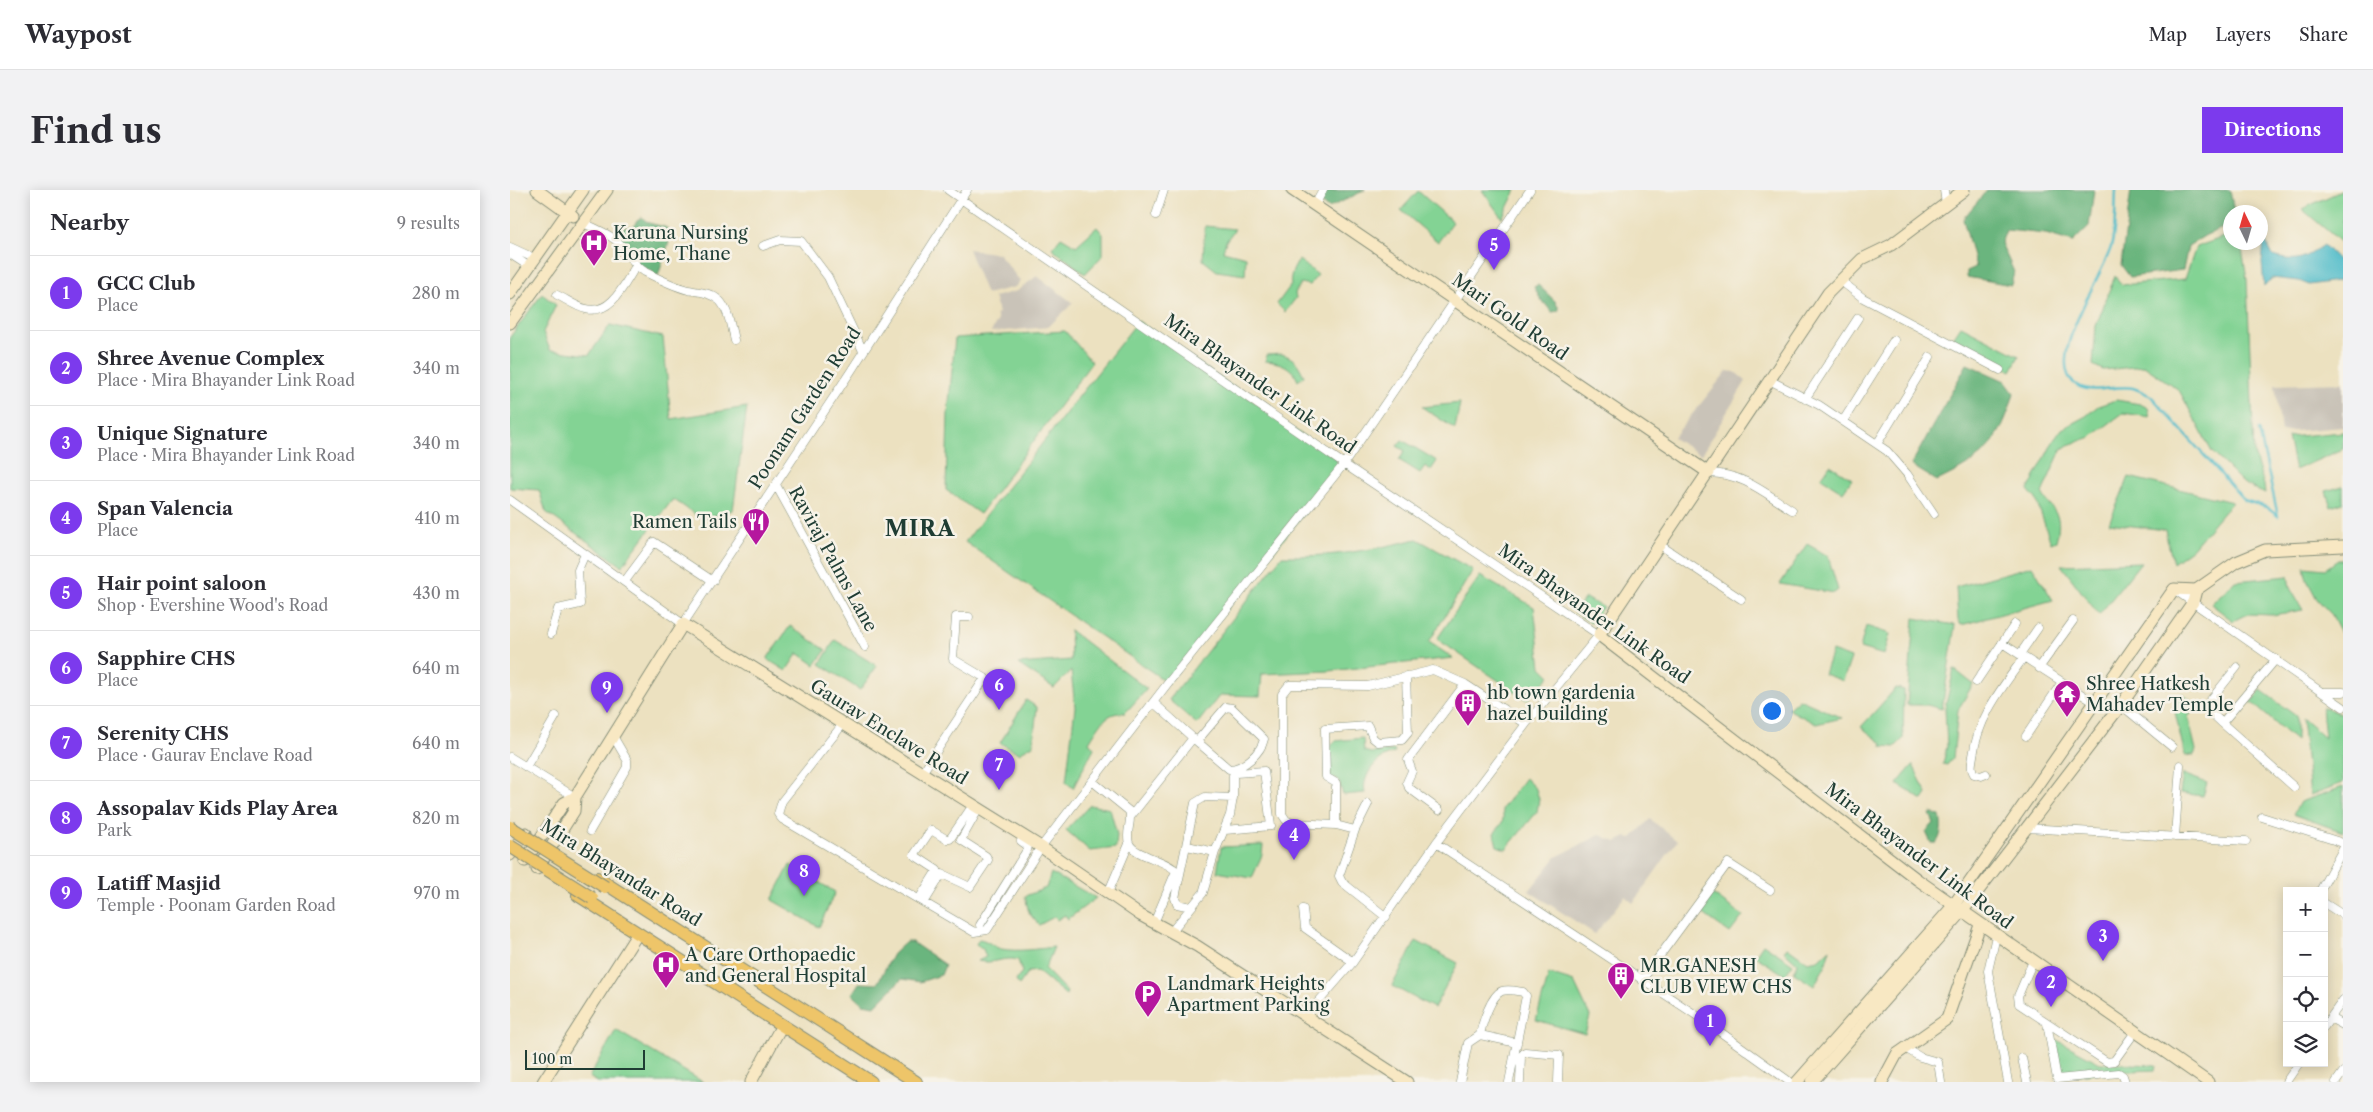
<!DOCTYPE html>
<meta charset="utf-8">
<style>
:root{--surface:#fff;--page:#f2f2f3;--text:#2b2b33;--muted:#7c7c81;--line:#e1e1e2;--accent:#7c3aed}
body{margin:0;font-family:"Libre Caslon Text",serif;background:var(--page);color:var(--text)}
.controls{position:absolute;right:15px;bottom:15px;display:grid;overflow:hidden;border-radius:0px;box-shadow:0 2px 12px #0003}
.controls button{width:45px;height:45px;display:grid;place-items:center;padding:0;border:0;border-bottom:1px solid var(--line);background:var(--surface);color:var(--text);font:25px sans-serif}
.compass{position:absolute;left:1713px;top:15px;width:45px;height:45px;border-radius:50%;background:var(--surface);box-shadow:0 2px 12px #0003;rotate:355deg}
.scale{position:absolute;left:15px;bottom:12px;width:120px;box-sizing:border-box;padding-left:5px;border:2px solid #1f3d34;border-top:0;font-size:14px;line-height:18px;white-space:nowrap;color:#1f3d34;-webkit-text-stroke:4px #f7f3e8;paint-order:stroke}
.you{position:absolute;left:1261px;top:520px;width:18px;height:18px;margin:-12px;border:4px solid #fff;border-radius:50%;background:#1a73e8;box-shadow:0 0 0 8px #1a73e833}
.badge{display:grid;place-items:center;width:32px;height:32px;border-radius:50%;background:var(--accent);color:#fff;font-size:16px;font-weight:700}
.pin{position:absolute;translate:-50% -41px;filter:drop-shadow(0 1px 2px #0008)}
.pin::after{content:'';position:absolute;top:26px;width:18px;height:15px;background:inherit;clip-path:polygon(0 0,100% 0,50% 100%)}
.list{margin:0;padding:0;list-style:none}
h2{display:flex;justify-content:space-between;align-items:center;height:65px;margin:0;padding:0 20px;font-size:21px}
h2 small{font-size:16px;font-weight:400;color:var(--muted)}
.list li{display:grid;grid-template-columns:32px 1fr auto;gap:15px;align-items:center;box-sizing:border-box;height:75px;padding:0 20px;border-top:1px solid var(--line)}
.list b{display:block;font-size:19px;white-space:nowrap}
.list p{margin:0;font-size:16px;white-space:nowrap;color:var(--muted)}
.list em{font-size:16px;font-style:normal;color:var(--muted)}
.icon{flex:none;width:28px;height:28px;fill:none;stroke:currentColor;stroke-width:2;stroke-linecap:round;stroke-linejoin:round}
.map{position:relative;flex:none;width:1833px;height:892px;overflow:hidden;border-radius:0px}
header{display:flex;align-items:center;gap:30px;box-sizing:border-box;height:70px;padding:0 25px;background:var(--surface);border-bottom:1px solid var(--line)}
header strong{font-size:24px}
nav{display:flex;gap:28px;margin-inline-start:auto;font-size:18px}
.intro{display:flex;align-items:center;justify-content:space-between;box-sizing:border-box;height:120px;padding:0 30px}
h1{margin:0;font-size:35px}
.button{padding:12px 22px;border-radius:0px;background:var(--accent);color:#fff;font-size:18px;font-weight:700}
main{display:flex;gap:30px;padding:0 30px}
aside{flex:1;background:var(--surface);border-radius:0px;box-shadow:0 2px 12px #0003}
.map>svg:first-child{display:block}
.industrial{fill:#c9c3b8}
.green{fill:#83d394;stroke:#518864}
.forest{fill:#6ab57e;stroke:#447959}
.water{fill:#4ebbc9;stroke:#367c7e}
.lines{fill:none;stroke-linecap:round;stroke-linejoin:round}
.stream{stroke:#4ebbc9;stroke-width:2.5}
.street-casing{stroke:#868f7a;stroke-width:9}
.secondary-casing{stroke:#868f7a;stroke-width:13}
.primary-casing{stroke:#868f7a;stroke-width:14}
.street{stroke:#fff;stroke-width:8}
.secondary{stroke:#f8e8c3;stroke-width:11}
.primary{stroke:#eec569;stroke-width:12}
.primary-bridge-casing{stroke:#868f7a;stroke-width:14;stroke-linecap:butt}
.primary-bridge{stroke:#eec569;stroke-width:12}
.labels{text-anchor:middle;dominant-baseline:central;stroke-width:5;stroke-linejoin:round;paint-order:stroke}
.poi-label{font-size:18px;fill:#1f3d34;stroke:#f7f3e8;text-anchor:start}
.street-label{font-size:18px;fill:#1f3d34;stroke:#f7f3e8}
.district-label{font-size:22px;font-weight:bold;letter-spacing:1px;fill:#1f3d34;stroke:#f7f3e8}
</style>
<header>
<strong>Waypost</strong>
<nav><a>Map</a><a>Layers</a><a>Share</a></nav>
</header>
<div class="intro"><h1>Find us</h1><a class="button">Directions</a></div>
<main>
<aside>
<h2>Nearby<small>9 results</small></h2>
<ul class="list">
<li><span class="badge">1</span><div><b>GCC Club</b><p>Place</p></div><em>280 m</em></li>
<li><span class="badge">2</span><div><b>Shree Avenue Complex</b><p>Place · Mira Bhayander Link Road</p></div><em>340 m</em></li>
<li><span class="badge">3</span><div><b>Unique Signature</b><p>Place · Mira Bhayander Link Road</p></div><em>340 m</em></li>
<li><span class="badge">4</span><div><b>Span Valencia</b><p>Place</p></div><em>410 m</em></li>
<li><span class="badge">5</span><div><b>Hair point saloon</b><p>Shop · Evershine Wood's Road</p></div><em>430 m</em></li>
<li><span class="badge">6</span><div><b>Sapphire CHS</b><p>Place</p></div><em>640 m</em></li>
<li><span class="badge">7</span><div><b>Serenity CHS</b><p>Place · Gaurav Enclave Road</p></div><em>640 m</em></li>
<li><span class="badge">8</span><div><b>Assopalav Kids Play Area</b><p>Park</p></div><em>820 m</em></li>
<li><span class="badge">9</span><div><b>Latiff Masjid</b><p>Temple · Poonam Garden Road</p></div><em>970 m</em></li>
</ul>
</aside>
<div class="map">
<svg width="1833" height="892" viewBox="0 0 1833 892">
<rect width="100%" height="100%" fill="#f7f3e8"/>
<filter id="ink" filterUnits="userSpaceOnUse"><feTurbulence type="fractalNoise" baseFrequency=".02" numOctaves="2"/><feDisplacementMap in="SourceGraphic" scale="10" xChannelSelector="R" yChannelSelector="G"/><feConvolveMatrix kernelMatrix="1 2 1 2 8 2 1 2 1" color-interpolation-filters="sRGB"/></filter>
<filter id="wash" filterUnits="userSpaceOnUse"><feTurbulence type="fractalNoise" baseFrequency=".0096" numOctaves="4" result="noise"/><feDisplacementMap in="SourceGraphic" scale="20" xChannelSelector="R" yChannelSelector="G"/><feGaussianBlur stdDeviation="1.12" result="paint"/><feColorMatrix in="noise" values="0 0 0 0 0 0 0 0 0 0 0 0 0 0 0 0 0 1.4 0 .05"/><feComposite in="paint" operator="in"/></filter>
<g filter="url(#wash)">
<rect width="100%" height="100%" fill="#ece1c0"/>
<!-- industrial -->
<path class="industrial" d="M458 59 489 64 510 91 505 97 476 104Z
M527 86 563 113 538 137 481 142 488 130 486 124 489 123 484 107 507 101Z
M1217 181 1225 182 1236 191 1191 265 1163 248Z
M1833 193V237L1771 242 1765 195Z
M1140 629 1167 651 1123 713 1115 706 1085 744 1019 701 1046 667 1090 645 1106 652 1116 647 1122 648Z"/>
<!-- green -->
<path class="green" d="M972 0H1006L992 28 974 3Z
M1833 0V54L1792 19Z
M908 1 943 32 928 52 891 20Z
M695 36 725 39 716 51 713 61 736 67 735 85 707 81 693 70Z
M587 37 593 44V65L575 84 542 58 551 47 566 56Z
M1720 45V52L1731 53 1737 90 1744 264 1754 295 1755 304 1733 293 1702 262 1669 200 1634 176 1593 180 1583 175 1586 136 1605 86 1612 95 1675 89 1686 57Z
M789 70 808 85 799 95 791 93 785 103 786 108 775 122 767 114 781 95C779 86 784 78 789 70Z
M32 104 46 115 33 142 40 160 79 165 100 135 153 147 161 229 237 217 223 320 192 329 163 309 112 376 36 322 29 300 0 298V147Z
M628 131 834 274 658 493 455 352Z
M1451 136 1509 166 1501 181 1443 148Z
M555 141 582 172 470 324 436 300 438 223 445 148Z
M772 164C785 168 788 174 794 186L788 191C782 176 770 172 755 171L757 165Z
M1606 210 1630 214 1638 218 1640 227 1613 223 1581 247 1558 255 1551 260 1532 303C1545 326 1553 322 1546 351L1541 353 1526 309 1518 300 1544 250 1552 239 1576 226 1588 216Z
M950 213 945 239 912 217Z
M1833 242V259L1785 280 1778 247Z
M892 250 927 271 921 280 915 276 910 283 889 270 895 261 887 256Z
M1320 275 1342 289 1333 302 1311 288Z
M1619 287 1722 312 1682 359 1663 373 1655 340 1599 333Z
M1833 296V313L1821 317 1816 301Z
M907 349 963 380 919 452 943 468 819 481 752 484 750 506 710 505 687 534 659 510 772 366C822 367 858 361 907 349Z
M1297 354 1318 366 1328 400 1324 403 1270 394Z
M1828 370H1833V447L1822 425 1807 409 1797 390 1794 377 1815 379Z
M1631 372 1589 425 1551 375Z
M1522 376 1543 410 1451 435 1448 430 1446 397Z
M970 386 1024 417 1031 477 1040 486 1017 510 927 449Z
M1778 386 1780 398 1793 420 1762 425 1737 424 1723 431 1701 414 1725 391Z
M1075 408 1093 417 1081 433 1064 422Z
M1404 428 1445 435 1432 519 1417 515H1397Z
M280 436 316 460 305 475 288 463 276 481 257 469Z
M1356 436 1380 444 1374 465 1350 458Z
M560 440 637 499 615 523C595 521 589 537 579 552L584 558 563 598 556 592 565 517 561 481 544 498 508 474 561 470Z
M325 450 367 476 350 500 310 474Z
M1322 461 1341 468 1333 491 1314 484Z
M1444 479 1463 494 1448 520 1443 568 1437 575 1433 574 1437 556 1435 518Z
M1386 498 1394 500 1393 549 1385 557 1371 556 1372 553 1351 537Z
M1751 500 1786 526V551L1741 512Z
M1673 503 1686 517 1678 527 1686 560 1684 565 1675 566 1665 522 1666 508Z
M1289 509 1332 528 1306 534 1278 519Z
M516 510 527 517 523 555 509 563 490 553Z
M1812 517 1833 524V593L1800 605 1792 528 1815 548Z
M853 548 854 561 861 563 884 560 885 563C868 565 851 586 855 603L833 605 829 591 826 588H819C817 573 814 562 825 551Z
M1403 575 1417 604 1413 610 1387 594Z
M1673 584 1697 593 1693 606 1670 603Z
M1015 588 1026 599 1029 609 1027 622 996 659 987 656 984 643C992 635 995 630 992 619Z
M1833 597V642L1783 624 1790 612Z
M580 615 600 619 607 645 606 658 580 661 556 640Z
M753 655 752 665 742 688 707 682 711 657Z
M280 675 325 702 309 737 262 710Z
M541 683 586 708 558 729 555 725 547 730 544 727 529 735 519 723 515 706 536 698Z
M1201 703 1233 726 1220 743 1188 720Z
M469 749C478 750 483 757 491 759 509 762 526 759 544 757L535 779 557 802 556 805 527 781 518 782 509 795 506 791 512 782 508 770C494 766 482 775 468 771L476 767 473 759 466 754Z
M906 751 948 773 924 818 882 796Z
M1253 754 1283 774 1275 785 1245 766Z
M1277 757 1298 772 1308 770 1320 759 1315 776 1304 796 1284 783 1287 773 1274 761Z
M1039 784 1064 792 1080 826 1075 844 1026 830Z
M106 840 109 842 193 892H88L79 887Z
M1545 849 1590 873 1646 875 1645 880 1593 882 1550 887Z"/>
<!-- forest -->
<path class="forest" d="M855 0 819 18 810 13 815 1Z
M1477 0H1584L1579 36 1563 52 1536 44 1496 40 1491 53 1504 82 1501 95 1457 87V81L1466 77 1453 29Z
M1621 0H1720L1724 22H1720V35L1696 45 1678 56 1673 80 1620 87 1611 75Z
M132 27C139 36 148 34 157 38L159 52 148 86 127 73 106 46 113 38 124 36 127 30Z
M1028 95 1045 111 1049 119 1048 121 1042 122 1030 108 1024 97Z
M1457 174 1495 191 1504 203C1489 255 1475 268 1427 291L1401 275Z
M1422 623 1430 626C1432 635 1432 646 1426 653H1421L1416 642 1424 633 1420 624Z
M396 752H402L435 775 431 785 410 792 392 789 365 816 353 814 342 804 349 793 367 794 383 764Z"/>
<!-- water -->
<path class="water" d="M1754 48 1763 66C1787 73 1794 69 1814 55L1833 75V90L1799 95 1789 91 1762 88 1754 97 1752 73Z"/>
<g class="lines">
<!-- stream -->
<path class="stream" d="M1606 0C1605 18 1606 40 1601 57 1592 88 1528 178 1570 197 1587 204 1607 194 1623 198 1629 200 1635 203 1641 206L1734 310 1756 317 1768 326 1749 240"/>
</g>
</g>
<g filter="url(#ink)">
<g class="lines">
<defs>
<path id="street" d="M438 0 834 274 1089 445 1016 534 926 653 843 772 796 826
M1434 0 1436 14
M805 15 813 0
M646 25 654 0
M73 33C85 38 97 43 107 51 118 61 122 74 135 82 149 89 163 96 178 100 190 102 200 102 210 111 219 121 221 138 224 150
M253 56 270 50 291 51 318 87 353 161
M0 57 26 69
M0 64 20 77
M1331 91 1353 108 1490 180
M47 105C56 109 66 117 76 119 102 125 114 94 126 76
M1261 191 1309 215 1377 261 1397 284 1424 324
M1295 209 1348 128
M1333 231 1384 150
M1367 254 1420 167
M1199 283C1234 284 1253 302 1282 320
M266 295 355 457
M0 310 173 434 341 181 457 0
M1150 355 1231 409
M115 391 144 352 203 391
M1665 400 1833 517
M41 444 48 419 70 414 68 380 75 364
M1492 453 1585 513
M1510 464 1528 438
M1766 469 1712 533 1784 597
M1529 478 1563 431
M1466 492 1505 434
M1813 502H1833
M1611 515 1662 557
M1712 533 1695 517 1727 477
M333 534 272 611 268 624 272 629 464 742 477 740 531 657 658 493 834 274 1020 0
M1516 546 1552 492
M683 548 719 579C733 579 751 563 754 549L722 518 716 517 687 551
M0 567 65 607
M16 577 46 526
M412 583 475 488 443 469 446 427H459
M1476 584 1471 586 1464 584C1460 578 1462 573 1463 566 1468 527 1492 498 1514 467
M582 591 619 621C623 631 615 642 619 653 624 666 657 670 666 681L644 733
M929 620 899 598 897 592 902 581 898 570 955 494
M621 626 683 548 644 513
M1752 627 1833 653
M826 635V593L816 587 815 539 858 536 863 548 868 552 892 550 898 543 896 486
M1517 638 1736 651
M845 640 858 614
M80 641 117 577V570L103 546
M1665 647 1670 575
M926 653 1195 831 1280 892
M677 656 705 662
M1810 701 1833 659
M598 703 619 654
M409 709 427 680 404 665 421 640 436 649H440L463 615
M414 713 432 684 460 697 478 670 476 666 451 650 469 618
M1814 713 1833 725
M681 717 667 714 665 708 685 613 695 607 723 608
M793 719 795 738 843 772
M876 727 832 692 829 686 845 640 826 635 782 633 776 630 772 624V504L779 495H786L858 496 923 480 955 494 1016 534
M470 735 517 660 518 656 511 651 514 647
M661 742 693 703 705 662 720 625 723 608V585L726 583 754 581 761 636 715 640
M1486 746 1478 781 1498 892
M1523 771 1508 806 1509 814 1597 872 1604 871 1625 842
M1132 790 1218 673 1260 700
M1820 828 1833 835
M1537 833 1547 889 1609 883 1613 886 1615 892
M1814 837 1833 810
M970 845 1007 853
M1395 858 1410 867 1428 872 1431 892
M1512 868 1517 892
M950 892 958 853 970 845C972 834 981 805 992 801 998 799 1007 801 1013 802L1016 806 999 892
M1010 892 1011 866 1015 862 1049 865 1048 892
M1776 892 1789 873
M1826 892 1833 882"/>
<path id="secondary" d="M27 0 63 26
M782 0 1199 283
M1454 0 1381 55 1352 69 1318 103 1089 445 1408 690 1698 892
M0 104 73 0
M0 133 97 0
M1686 400 1726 372 1755 360 1833 356
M0 665 16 643
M15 671 54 613 65 607 173 434 531 657 630 725 687 756 897 892
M27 679 64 621 65 607
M33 892 128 743
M241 892 272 835
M1287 892 1443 716 1664 399 1686 400 1683 412 1611 515 1452 722 1302 892
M1372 892 1387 864 1437 829 1470 735"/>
<path id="primary" d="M87 688 406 892
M68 705 361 892"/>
</defs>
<!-- street casing -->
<use href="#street" class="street-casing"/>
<!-- secondary casing -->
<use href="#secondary" class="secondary-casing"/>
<!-- primary casing -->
<use href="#primary" class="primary-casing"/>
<!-- street -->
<use href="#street" class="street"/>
<!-- secondary -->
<use href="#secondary" class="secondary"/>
<!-- primary -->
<use href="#primary" class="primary"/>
<defs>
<path id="primary-bridge" d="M0 637 95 697
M0 656 82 708"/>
</defs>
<!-- primary-bridge casing -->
<use href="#primary-bridge" class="primary-bridge-casing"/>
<!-- primary-bridge -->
<use href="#primary-bridge" class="primary-bridge"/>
</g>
</g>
<!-- icons -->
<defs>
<symbol id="hospital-pin" viewBox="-11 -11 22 30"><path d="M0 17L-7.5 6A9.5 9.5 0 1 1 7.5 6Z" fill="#b5179e" stroke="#f7f3e8"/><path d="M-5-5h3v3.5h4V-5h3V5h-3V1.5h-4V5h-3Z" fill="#fff"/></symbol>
<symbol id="restaurant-pin" viewBox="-11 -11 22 30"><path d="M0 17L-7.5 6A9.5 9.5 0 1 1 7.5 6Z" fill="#b5179e" stroke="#f7f3e8"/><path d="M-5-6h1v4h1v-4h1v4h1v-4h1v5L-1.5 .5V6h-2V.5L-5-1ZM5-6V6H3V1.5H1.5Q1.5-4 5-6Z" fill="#fff"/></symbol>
<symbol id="temple-pin" viewBox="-11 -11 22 30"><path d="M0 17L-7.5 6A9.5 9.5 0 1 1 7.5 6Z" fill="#b5179e" stroke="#f7f3e8"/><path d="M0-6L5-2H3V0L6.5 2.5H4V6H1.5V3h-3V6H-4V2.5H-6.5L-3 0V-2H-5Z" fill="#fff"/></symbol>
<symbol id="building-pin" viewBox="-11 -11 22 30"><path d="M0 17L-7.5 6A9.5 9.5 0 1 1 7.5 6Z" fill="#b5179e" stroke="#f7f3e8"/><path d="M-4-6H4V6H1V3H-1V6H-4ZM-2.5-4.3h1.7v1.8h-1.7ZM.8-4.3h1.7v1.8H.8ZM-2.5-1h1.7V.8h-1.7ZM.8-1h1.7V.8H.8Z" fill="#fff"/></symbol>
<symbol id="parking-pin" viewBox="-11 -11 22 30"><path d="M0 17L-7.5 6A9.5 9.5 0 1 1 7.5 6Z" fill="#b5179e" stroke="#f7f3e8"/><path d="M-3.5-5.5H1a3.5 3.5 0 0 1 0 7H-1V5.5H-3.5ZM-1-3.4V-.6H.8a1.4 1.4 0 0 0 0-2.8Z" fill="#fff"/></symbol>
</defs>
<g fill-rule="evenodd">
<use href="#hospital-pin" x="68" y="37" width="32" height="43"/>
<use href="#restaurant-pin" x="230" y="316" width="32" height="43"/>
<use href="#temple-pin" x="1541" y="488" width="32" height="43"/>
<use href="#building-pin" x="942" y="497" width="32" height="43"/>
<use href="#hospital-pin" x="140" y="759" width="32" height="43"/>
<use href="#building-pin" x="1095" y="770" width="32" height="43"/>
<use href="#parking-pin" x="622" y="788" width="32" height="43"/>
</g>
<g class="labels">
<!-- poi labels -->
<g class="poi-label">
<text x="103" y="43">Karuna Nursing<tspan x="103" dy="21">Home, Thane</tspan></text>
<text x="227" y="332" text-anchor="end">Ramen Tails</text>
<text x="1576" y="494">Shree Hatkesh<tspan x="1576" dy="21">Mahadev Temple</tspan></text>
<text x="977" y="503">hb town gardenia<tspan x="977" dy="21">hazel building</tspan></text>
<text x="175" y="765">A Care Orthopaedic<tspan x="175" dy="21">and General Hospital</tspan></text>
<text x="1130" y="776">MR.GANESH<tspan x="1130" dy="21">CLUB VIEW CHS</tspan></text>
<text x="657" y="794">Landmark Heights<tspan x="657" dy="21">Apartment Parking</tspan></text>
</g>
<!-- street labels -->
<g class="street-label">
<text transform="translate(1000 127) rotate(35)">Mari Gold Road</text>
<text transform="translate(750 194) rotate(35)">Mira Bhayander Link Road</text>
<text transform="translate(295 218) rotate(-57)">Poonam Garden Road</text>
<text transform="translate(323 369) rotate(61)">Raviraj Palms Lane</text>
<text transform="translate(1084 424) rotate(35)">Mira Bhayander Link Road</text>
<text transform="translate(379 542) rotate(32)">Gaurav Enclave Road</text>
<text transform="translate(1409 666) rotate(37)">Mira Bhayander Link Road</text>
<text transform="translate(111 683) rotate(32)">Mira Bhayandar Road</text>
</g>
<!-- district labels -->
<g class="district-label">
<text x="410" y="338">MIRA</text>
</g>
</g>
</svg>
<div class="controls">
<button>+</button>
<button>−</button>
<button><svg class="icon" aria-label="locate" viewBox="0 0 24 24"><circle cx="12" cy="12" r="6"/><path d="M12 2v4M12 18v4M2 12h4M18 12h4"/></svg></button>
<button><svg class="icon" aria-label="layers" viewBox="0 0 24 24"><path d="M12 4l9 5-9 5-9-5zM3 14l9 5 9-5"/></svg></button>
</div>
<svg class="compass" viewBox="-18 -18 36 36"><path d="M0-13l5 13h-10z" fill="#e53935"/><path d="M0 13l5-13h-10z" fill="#7c7c81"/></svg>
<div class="scale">100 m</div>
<div class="you"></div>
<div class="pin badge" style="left:1200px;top:856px">1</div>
<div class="pin badge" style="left:1541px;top:817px">2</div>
<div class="pin badge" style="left:1593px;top:771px">3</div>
<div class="pin badge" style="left:784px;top:670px">4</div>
<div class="pin badge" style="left:984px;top:80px">5</div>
<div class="pin badge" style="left:489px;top:520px">6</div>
<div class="pin badge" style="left:489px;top:600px">7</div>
<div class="pin badge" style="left:294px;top:706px">8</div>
<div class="pin badge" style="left:97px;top:523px">9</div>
</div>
</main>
